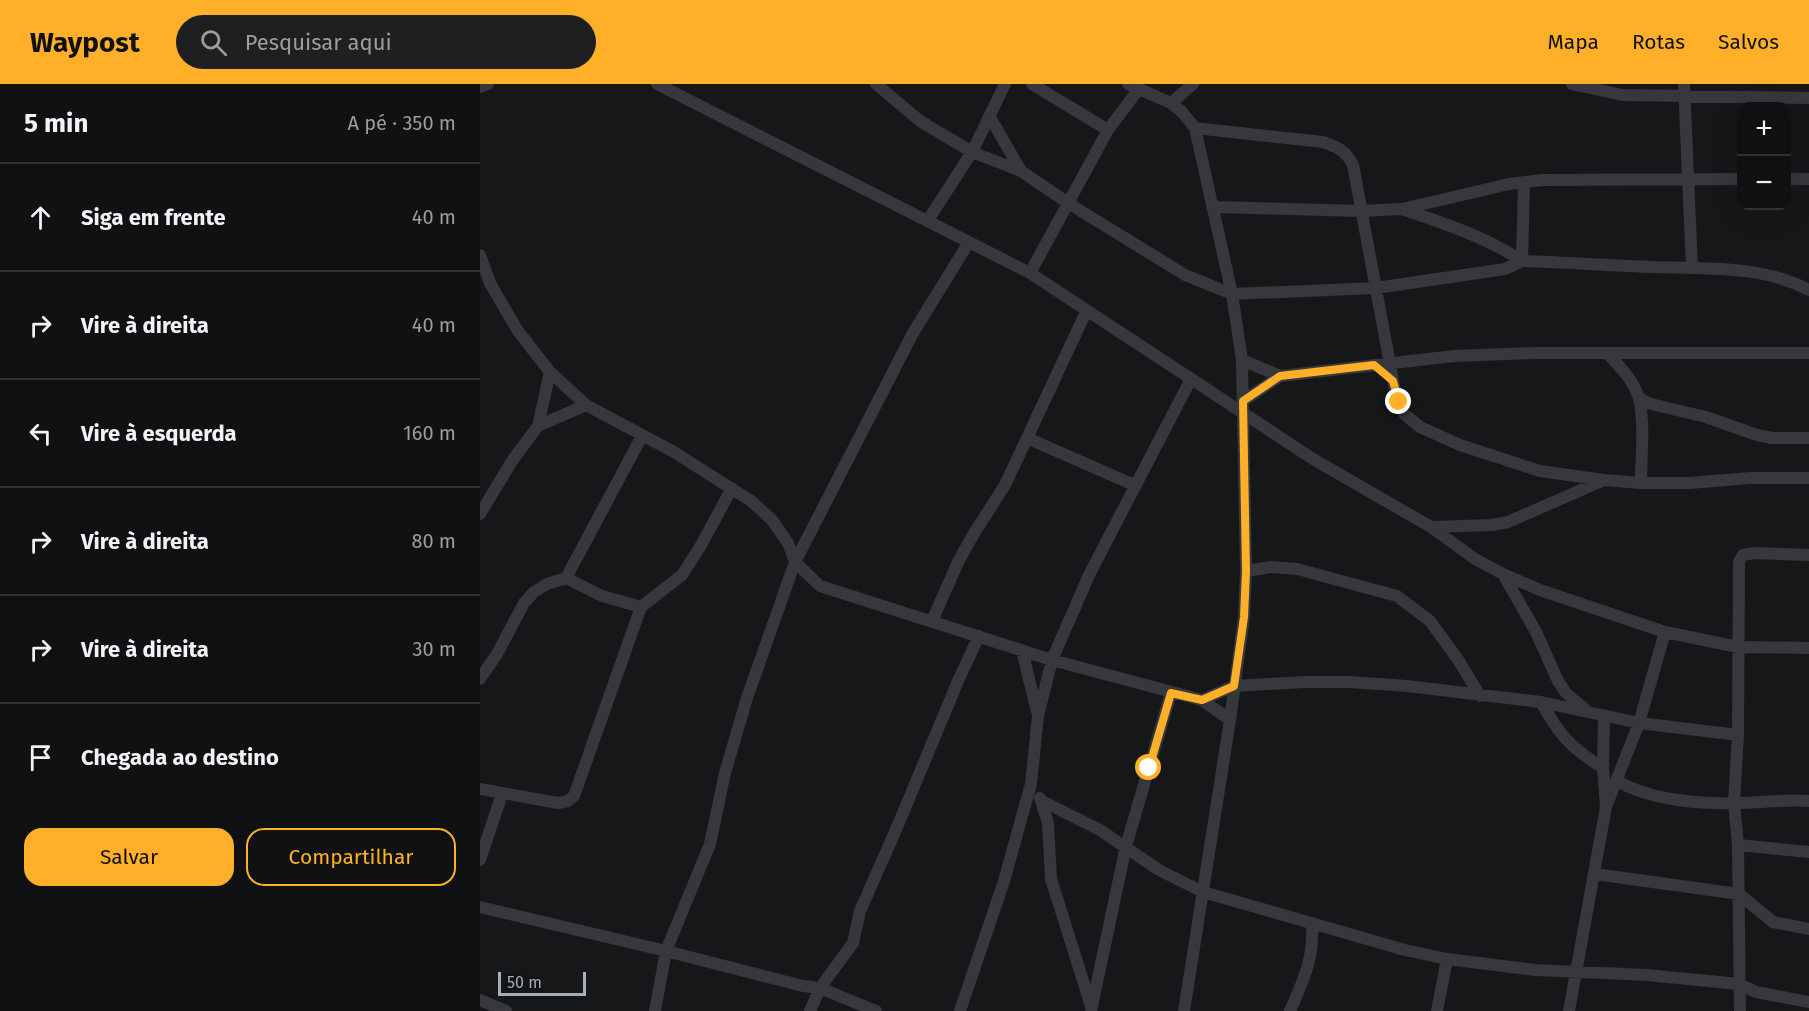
<!DOCTYPE html>
<html lang="pt">
<meta charset="utf-8">
<style>
:root{--surface:#101113;--page:#1e1f21;--text:#f1f3f6;--muted:#9c9da0;--line:#303133;--accent:#ffb028}
body{margin:0;font-family:"Fira Sans",sans-serif;background:var(--page);color:var(--text)}
.controls{position:absolute;right:18px;top:18px;display:grid;overflow:hidden;border-radius:12px;box-shadow:0 6px 24px #0002}
.controls button{width:54px;height:54px;display:grid;place-items:center;padding:0;border:0;border-bottom:2px solid var(--line);background:var(--surface);color:var(--text);font:30px sans-serif}
.scale{position:absolute;left:18px;bottom:15px;width:88px;box-sizing:border-box;padding-left:6px;border:3px solid #a7aeba;border-top:0;font-size:16px;line-height:21px;white-space:nowrap;color:#a7aeba;-webkit-text-stroke:4px #111214;paint-order:stroke}
.stop{position:absolute;width:18px;height:18px;margin:-14px;border:4px solid #ffb028;border-radius:50%;background:#fff}
.stop.end{background:#ffb028;border-color:#fff;box-shadow:0 2px 6px #0008}
.list{margin:0;padding:0;list-style:none}
h2{display:flex;justify-content:space-between;align-items:center;height:78px;margin:0;padding:0 24px;font-size:26px}
h2 small{font-size:20px;font-weight:400;color:var(--muted)}
.list li{display:grid;grid-template-columns:39px 1fr auto;gap:18px;align-items:center;box-sizing:border-box;height:108px;padding:0 24px;border-top:2px solid var(--line)}
.list b{display:block;font-size:22px;white-space:nowrap}
.list em{font-size:20px;font-style:normal;color:var(--muted)}
.actions{display:flex;gap:12px;padding:18px 24px}
.actions a{flex:1;padding:14px 0;border:2px solid var(--accent);border-radius:18px;text-align:center;font-size:21px;color:var(--accent)}
.actions .main{background:var(--accent);color:#111}
.icon{flex:none;width:33px;height:33px;fill:none;stroke:currentColor;stroke-width:2;stroke-linecap:round;stroke-linejoin:round}
.map{position:relative;flex:none;width:1329px;height:927px;overflow:hidden}
header{display:flex;align-items:center;gap:36px;box-sizing:border-box;height:84px;padding:0 30px;background:var(--accent);color:#111}
header strong{font-size:28px}
nav{display:flex;gap:33px;margin-inline-start:auto;font-size:21px}
.search{width:420px;height:54px;background:var(--page);display:flex;align-items:center;gap:15px;box-sizing:border-box;padding:0 21px;border-radius:33px;color:var(--muted);font-size:22px}
main{display:flex}
aside{flex:1;background:var(--surface)}
.map>svg:first-child{display:block}
.lines{fill:none;stroke-linecap:round;stroke-linejoin:round}
.minor{stroke:#37383e;stroke-width:12}
.route{stroke:#ffb028;stroke-width:8}
</style>
<header>
<strong>Waypost</strong>
<div class="search"><svg class="icon" aria-label="search" viewBox="0 0 24 24"><circle cx="10" cy="10" r="6"/><path d="M15 15l6 6"/></svg>Pesquisar aqui</div>
<nav><a>Mapa</a><a>Rotas</a><a>Salvos</a></nav>
</header>
<main>
<aside>
<h2>5 min<small>A pé · 350 m</small></h2>
<ul class="list">
<li><svg class="icon" aria-label="ahead" viewBox="0 0 24 24"><path d="M12 20V5M6 11l6-6 6 6"/></svg><div><b>Siga em frente</b></div><em>40 m</em></li>
<li><svg class="icon" aria-label="right" viewBox="0 0 24 24"><path d="M7 20v-9h11M14 6l5 5-5 5"/></svg><div><b>Vire à direita</b></div><em>40 m</em></li>
<li><svg class="icon" aria-label="left" viewBox="0 0 24 24"><path d="M17 20v-9H6M10 6l-5 5 5 5"/></svg><div><b>Vire à esquerda</b></div><em>160 m</em></li>
<li><svg class="icon" aria-label="right" viewBox="0 0 24 24"><path d="M7 20v-9h11M14 6l5 5-5 5"/></svg><div><b>Vire à direita</b></div><em>80 m</em></li>
<li><svg class="icon" aria-label="right" viewBox="0 0 24 24"><path d="M7 20v-9h11M14 6l5 5-5 5"/></svg><div><b>Vire à direita</b></div><em>30 m</em></li>
<li><svg class="icon" aria-label="arrive" viewBox="0 0 24 24"><path d="M6 21V4h12l-3 4 3 4H6"/></svg><div><b>Chegada ao destino</b></div></li>
</ul>
<div class="actions"><a class="main">Salvar</a><a>Compartilhar</a></div>
</aside>
<div class="map">
<svg width="1329" height="927" viewBox="0 0 1329 927">
<rect width="100%" height="100%" fill="#161719"/>
<g class="lines">
<!-- minor -->
<path class="minor" d="M177 0 550 189 833 375 951 443 995 475 1023 490 1060 506 1185 548 1258 563 1329 564
M396 0 440 37 492 68 541 87 588 119 705 191 752 210 896 204 1025 185 1042 177C1086 178 1131 182 1175 183 1227 185 1282 181 1329 206
M552 0 628 46
M648 0 691 19 702 28 715 44 752 210 762 276 766 487 764 533 750 636 704 927
M1092 0 1142 11 1329 14
M1204 0 1212 184
M0 3 8 0
M691 19 713 0
M510 33 541 87
M715 44 843 58C858 63 866 67 873 81L915 307 924 330 940 343 980 361 1060 387 1124 396 1161 399H1210L1270 394H1329
M1306 95H1329
M732 123 882 127 922 125 1029 100 1062 96 1262 95
M922 125C965 140 1004 152 1042 177
M448 136 492 68 525 0
M0 171 10 199 38 247 70 288 106 321 194 368 271 417 292 436 308 459 315 478 340 502 572 576 722 616 750 636
M1042 177 1044 98
M550 189 628 46 658 6
M1127 269C1139 282 1154 296 1159 315 1165 341 1161 372 1161 399
M762 276 800 292
M1159 314 1171 320 1226 333 1277 351 1292 354H1329
M763 317 800 292 974 272 1054 269H1329
M58 342 106 321
M547 354 654 401
M0 430 32 377 58 342 70 288
M951 443 1012 441 1028 438 1124 396
M766 487 791 483 817 485 917 512 950 537 979 577 1000 612
M1023 490 1056 548 1078 597 1086 609 1106 626
M86 494 122 512 161 523 202 491 220 463 252 404
M452 537 478 478 493 451 525 401 606 228
M542 566 557 628
M0 595 17 570 44 519 54 508 67 500 86 494 162 352
M722 616 754 602 824 598H869L927 602 1061 618 1159 639 1258 651
M1061 618C1080 652 1090 663 1123 684
M1124 631 1123 684 1126 722
M1137 697C1171 716 1216 720 1255 719 1280 719 1304 715 1329 717
M0 705 78 719 88 717 94 712 161 523
M560 714 568 739 571 795 611 922
M562 717 620 746 679 786 723 808 925 866 967 875 1055 886 1167 891 1259 900 1276 908 1329 918
M1258 761 1329 768
M0 776 22 710
M1115 790 1259 810 1293 838 1329 845
M0 823 186 867 323 902 340 904 396 927
M0 916 26 927
M175 927 186 867 230 760 245 689 267 614 315 478 433 249 489 158
M330 927 340 904 373 859 380 827 418 741 478 597 499 552
M480 927 524 797 551 700 558 632 572 576 609 491 711 295
M611 927 646 762 691 609
M810 927C824 895 834 875 832 839
M957 927 967 875
M1089 927 1126 723 1159 639 1185 548
M1260 927 1258 761 1254 719 1258 651 1259 478 1263 471 1274 469 1329 471"/>
</g>
<g class="lines">
<!-- route -->
<path class="route" d="M669 684 691 609 722 616 754 602 764 533 766 487 763 317 800 292 894 281 913 297 919 318"/>
</g>
</svg>
<div class="controls">
<button>+</button>
<button>−</button>
</div>
<div class="scale">50 m</div>
<div class="stop" style="left:669px;top:684px"></div>
<div class="stop end" style="left:919px;top:318px"></div>
</div>
</main>
